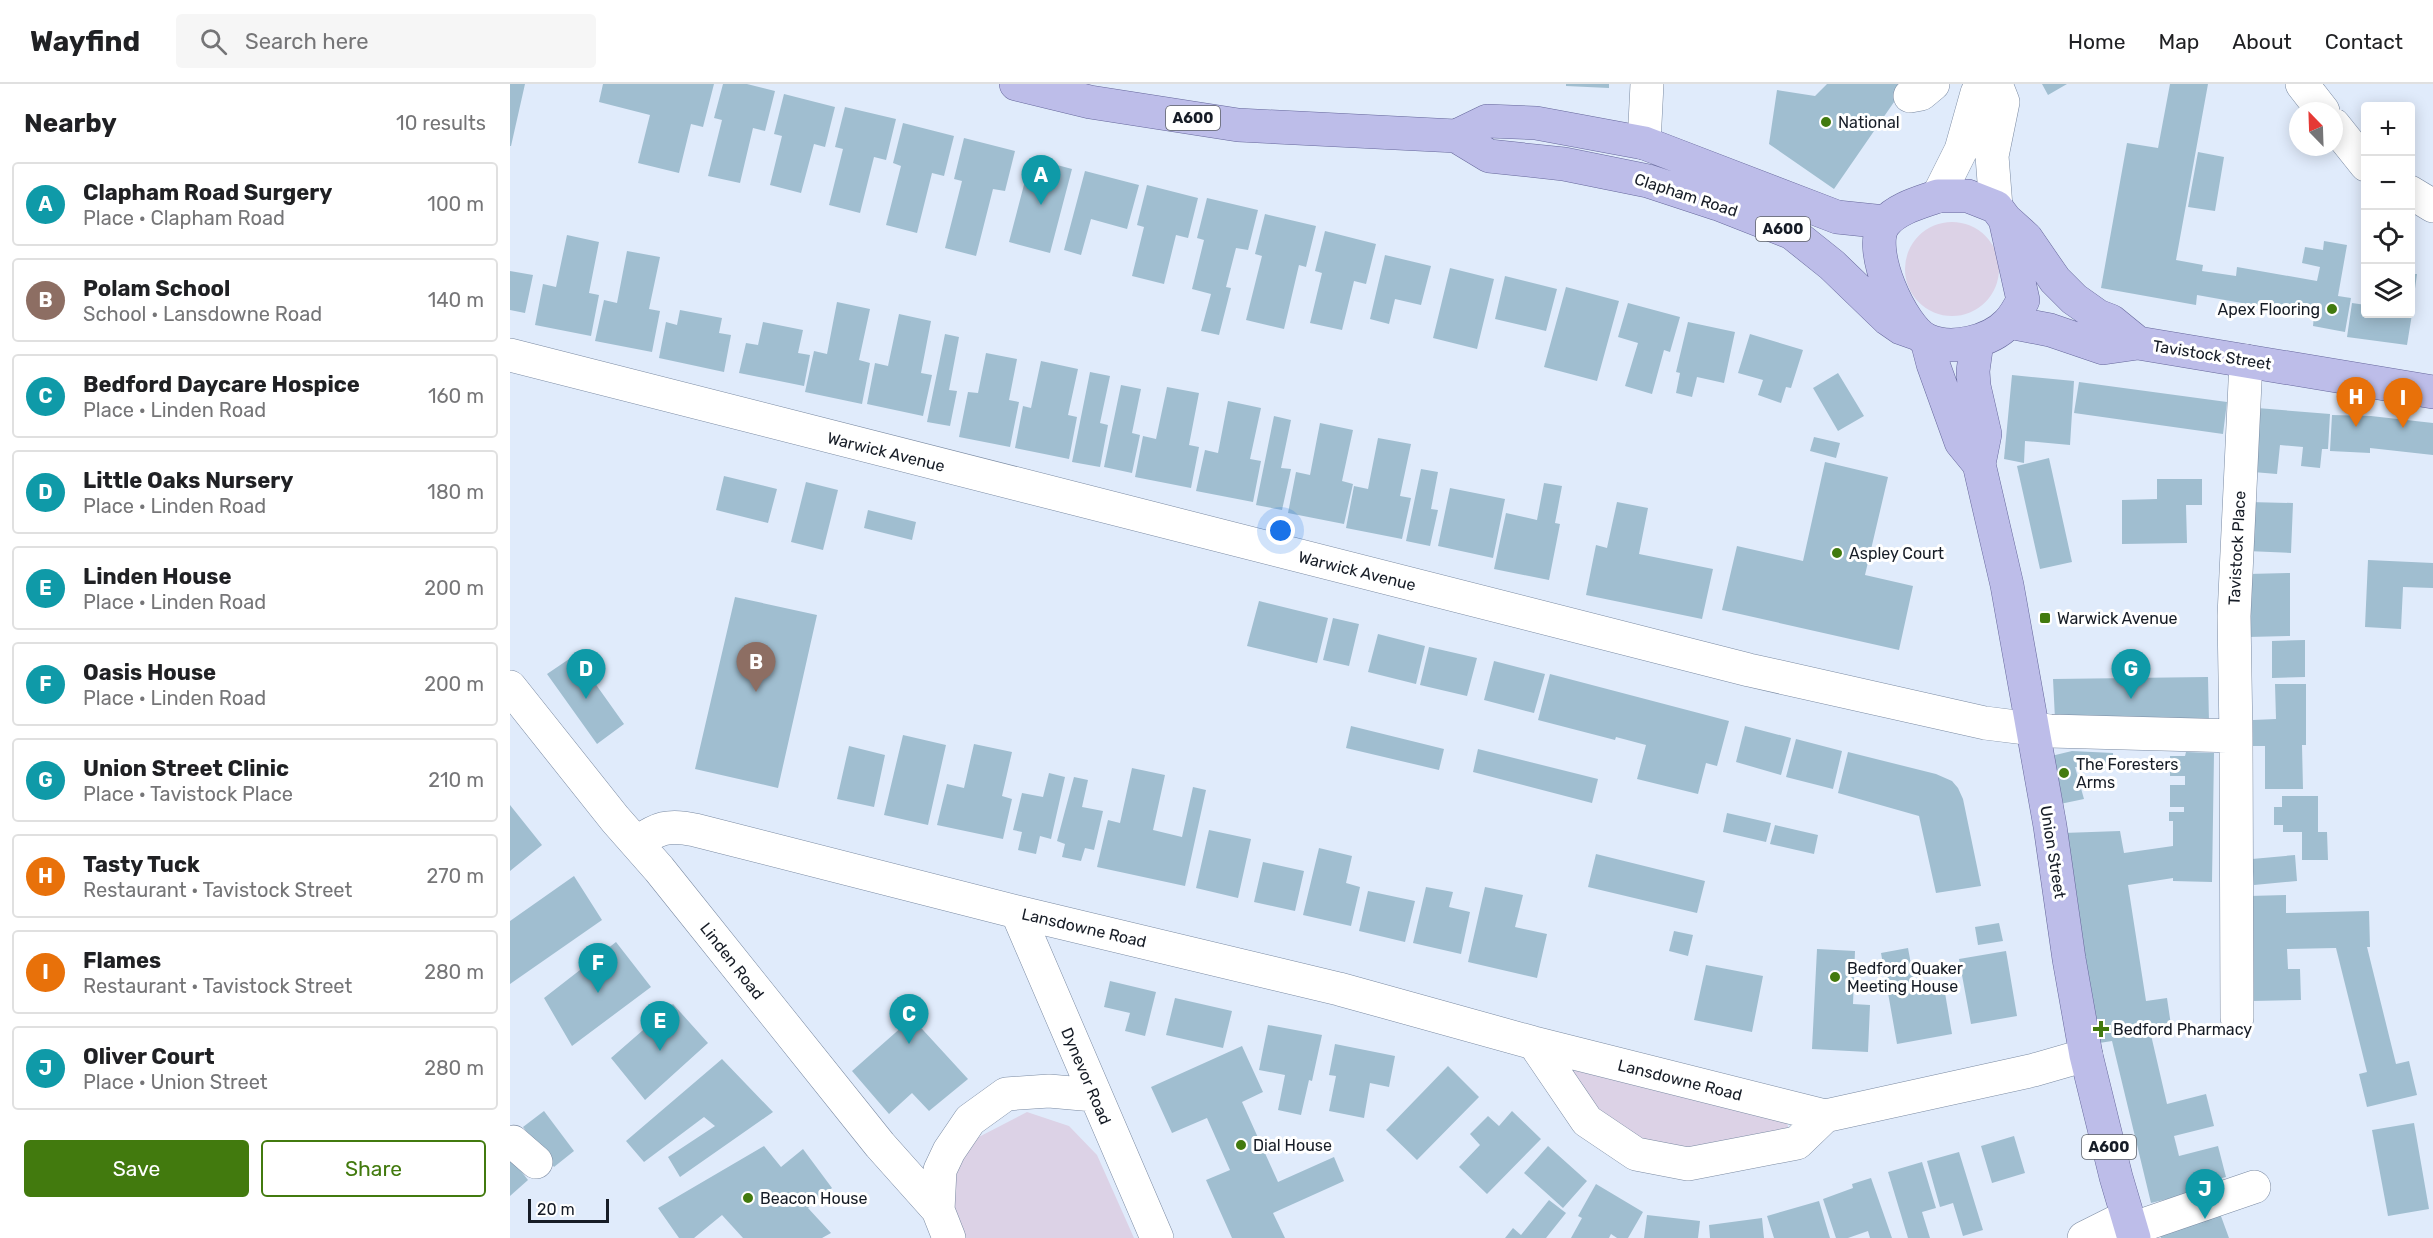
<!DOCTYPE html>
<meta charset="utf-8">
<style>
:root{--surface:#fff;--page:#f6f6f6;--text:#202124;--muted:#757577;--line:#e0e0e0;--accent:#427a0e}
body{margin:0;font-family:Rubik,sans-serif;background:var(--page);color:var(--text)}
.controls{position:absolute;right:18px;top:18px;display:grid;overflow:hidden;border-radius:6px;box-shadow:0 3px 15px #0003}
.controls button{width:54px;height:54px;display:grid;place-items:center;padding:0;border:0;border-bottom:2px solid var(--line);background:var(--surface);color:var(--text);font:30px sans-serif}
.compass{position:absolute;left:1779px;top:18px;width:54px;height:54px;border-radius:50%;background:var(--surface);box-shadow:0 3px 15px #0003;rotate:337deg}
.scale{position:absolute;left:18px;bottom:15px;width:81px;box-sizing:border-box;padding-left:6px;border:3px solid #161c26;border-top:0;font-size:16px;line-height:21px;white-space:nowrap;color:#161c26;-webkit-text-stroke:4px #fff;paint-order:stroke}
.you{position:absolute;left:771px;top:447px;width:21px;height:21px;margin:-15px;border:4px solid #fff;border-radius:50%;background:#1a73e8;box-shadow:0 0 0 9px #1a73e833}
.badge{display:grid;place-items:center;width:39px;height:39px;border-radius:50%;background:var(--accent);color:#fff;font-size:20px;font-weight:700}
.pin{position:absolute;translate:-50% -50px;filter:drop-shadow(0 2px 3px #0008)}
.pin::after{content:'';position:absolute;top:32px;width:21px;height:18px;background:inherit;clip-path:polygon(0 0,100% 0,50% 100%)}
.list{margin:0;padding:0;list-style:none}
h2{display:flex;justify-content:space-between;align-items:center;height:78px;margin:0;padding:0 24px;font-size:26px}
h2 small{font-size:20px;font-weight:400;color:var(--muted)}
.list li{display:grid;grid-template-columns:39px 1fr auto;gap:18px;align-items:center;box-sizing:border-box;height:84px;margin:0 12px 12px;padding:0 12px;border:2px solid var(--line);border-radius:6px}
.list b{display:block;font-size:22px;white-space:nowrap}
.list p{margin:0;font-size:20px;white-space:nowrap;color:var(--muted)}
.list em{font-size:20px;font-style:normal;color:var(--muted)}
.actions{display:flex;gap:12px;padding:18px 24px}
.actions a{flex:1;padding:14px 0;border:2px solid var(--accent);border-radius:6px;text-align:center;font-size:21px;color:var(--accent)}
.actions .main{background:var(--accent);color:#fff}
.icon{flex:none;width:33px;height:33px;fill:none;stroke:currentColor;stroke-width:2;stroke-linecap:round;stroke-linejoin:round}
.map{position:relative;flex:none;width:1923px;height:1154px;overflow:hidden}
header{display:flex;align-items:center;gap:36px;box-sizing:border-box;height:84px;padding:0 30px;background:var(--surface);border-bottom:2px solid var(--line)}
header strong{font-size:28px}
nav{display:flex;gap:33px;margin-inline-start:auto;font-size:21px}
.search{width:420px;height:54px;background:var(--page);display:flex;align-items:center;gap:15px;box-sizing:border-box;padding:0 21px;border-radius:6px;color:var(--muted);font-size:22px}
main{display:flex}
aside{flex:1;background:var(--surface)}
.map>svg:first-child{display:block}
.green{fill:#dcd2e6}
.building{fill:#a0bed0}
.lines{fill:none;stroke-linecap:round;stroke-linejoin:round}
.minor-casing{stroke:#7a8aa2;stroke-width:34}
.major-casing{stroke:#66689c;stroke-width:34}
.minor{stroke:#fff;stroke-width:33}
.major{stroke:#bdbde9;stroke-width:33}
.poi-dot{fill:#427a0e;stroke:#fff;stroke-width:2}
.labels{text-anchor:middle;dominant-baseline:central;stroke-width:6;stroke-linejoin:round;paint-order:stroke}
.shield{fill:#fff;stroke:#5c6067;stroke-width:1.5}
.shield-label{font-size:15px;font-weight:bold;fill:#161c26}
.poi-label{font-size:16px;fill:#161c26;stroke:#fff;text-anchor:start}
.street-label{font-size:16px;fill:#161c26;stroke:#fff}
</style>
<header>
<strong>Wayfind</strong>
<div class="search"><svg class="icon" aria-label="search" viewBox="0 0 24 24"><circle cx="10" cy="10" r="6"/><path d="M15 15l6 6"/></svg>Search here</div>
<nav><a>Home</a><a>Map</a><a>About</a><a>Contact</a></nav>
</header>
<main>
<aside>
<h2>Nearby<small>10 results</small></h2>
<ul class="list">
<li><span class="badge" style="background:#0f9aa8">A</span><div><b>Clapham Road Surgery</b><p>Place · Clapham Road</p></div><em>100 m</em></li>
<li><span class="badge" style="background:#8d6e63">B</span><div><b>Polam School</b><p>School · Lansdowne Road</p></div><em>140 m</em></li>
<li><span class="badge" style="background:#0f9aa8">C</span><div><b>Bedford Daycare Hospice</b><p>Place · Linden Road</p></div><em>160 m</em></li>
<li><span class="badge" style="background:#0f9aa8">D</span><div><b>Little Oaks Nursery</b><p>Place · Linden Road</p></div><em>180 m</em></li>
<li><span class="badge" style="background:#0f9aa8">E</span><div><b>Linden House</b><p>Place · Linden Road</p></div><em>200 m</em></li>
<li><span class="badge" style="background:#0f9aa8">F</span><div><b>Oasis House</b><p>Place · Linden Road</p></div><em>200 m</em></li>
<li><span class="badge" style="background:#0f9aa8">G</span><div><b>Union Street Clinic</b><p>Place · Tavistock Place</p></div><em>210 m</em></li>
<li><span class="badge" style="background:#e8710a">H</span><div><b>Tasty Tuck</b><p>Restaurant · Tavistock Street</p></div><em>270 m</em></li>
<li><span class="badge" style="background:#e8710a">I</span><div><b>Flames</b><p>Restaurant · Tavistock Street</p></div><em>280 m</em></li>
<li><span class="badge" style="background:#0f9aa8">J</span><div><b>Oliver Court</b><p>Place · Union Street</p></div><em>280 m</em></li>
</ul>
<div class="actions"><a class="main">Save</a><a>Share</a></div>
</aside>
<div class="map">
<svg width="1923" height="1154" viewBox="0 0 1923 1154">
<rect width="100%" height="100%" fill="#e0ebfb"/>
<!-- green -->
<path class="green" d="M1395 185a47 47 0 1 1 94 0a47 47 0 1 1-94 0Z
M1062 982 1274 1033 1278 1042 1277 1049 1181 1074 1099 1043 1058 987Z
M517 1028 559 1042 587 1071 624 1154H452L442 1131V1094L463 1056Z"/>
<!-- building -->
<path class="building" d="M0 0H15L1 62H0Z
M93 0H204L193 43 181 40 169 89 128 79 140 31 89 18Z
M213 0H237L265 7 255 47 243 44 230 99 198 92 212 36 204 34Z
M1056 0H1099V4L1056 2Z
M1317 0H1387L1393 5 1324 105 1259 60 1267 6 1305 12Z
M1532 0H1557L1538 11Z
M1660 0H1698L1666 176 1693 181 1692 187 1726 192 1727 183 1807 197 1810 183 1792 179 1795 163 1813 166 1814 157 1837 161 1828 212 1841 214 1835 248 1803 242 1804 232 1687 211 1686 221 1591 204 1617 59 1648 64Z
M274 10 325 23 315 63 304 60 291 109 260 101 272 52 264 50Z
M335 23 386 35 376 76 364 73 350 129 319 121 333 65 325 63Z
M393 39 444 52 434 92 422 89 407 149 376 141 391 82 383 79Z
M454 54 505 67 495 107 483 105 466 172 435 164 452 97 444 95Z
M1688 68 1714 73 1705 127 1678 123Z
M521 74 562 85 540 169 499 158Z
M575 87 629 101 617 145 581 135 571 171 554 166Z
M637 101 688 114 678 154 666 151 654 200 622 192 634 143 627 141Z
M697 114 748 126 738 166 726 164 716 203 721 204 709 251 691 247 701 210 682 205 694 156 687 154Z
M755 130 806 142 796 183 789 181 774 245 736 236 752 172 745 170Z
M815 147 866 160 856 200 844 197 832 246 800 239 812 189 805 187Z
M57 151 89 158 79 209 89 211 81 252 25 241 33 200 46 203Z
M117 167 150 173 139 225 150 227 142 268 85 257 94 216 107 219Z
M875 171 921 182 911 221 885 215 879 240 860 235Z
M940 184 984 195 967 265 923 254Z
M0 187 23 191 15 229 0 226Z
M1900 190H1907L1902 227H1900Z
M995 192 1047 205 1036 247 985 235Z
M1056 203 1109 217 1087 297 1034 283Z
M327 218 360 225 349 276 360 279 352 320 295 308 304 267 317 270Z
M1118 219 1170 233 1160 268 1154 266 1142 310 1115 302 1128 259 1108 253Z
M1842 219 1856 221V230H1902L1897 261 1837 253Z
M170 226 212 234 209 249 221 251 214 288 149 274 156 238 167 241Z
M389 230 421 237 411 289 422 291 413 332 357 320 365 279 378 282Z
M253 238 293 246 288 269 300 271 294 302 229 289 236 259 248 261Z
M1178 238 1225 248 1214 299 1187 293 1182 313 1166 309 1170 289 1166 288Z
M435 250 449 253 439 306 447 307 440 342 417 338Z
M1240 250 1293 266 1281 304 1276 303 1271 319 1248 311 1253 296 1228 289Z
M476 269 507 275 499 316 509 318 500 363 449 353 458 308 468 309Z
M531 277 568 285 558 331 567 333 559 375 505 364 513 322 521 324Z
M580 288 600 292 590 339 598 341 590 383 562 378Z
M1328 289 1354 332 1328 347 1303 304Z
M1502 291 1564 297 1560 361 1515 357 1514 379 1494 375Z
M1569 298 1717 318 1713 350 1564 329Z
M611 301 631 305 622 349 630 351 622 389 594 383Z
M657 303 689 309 679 361 689 363 681 404 625 393 633 352 646 355Z
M718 317 751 324 740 375 751 377 743 418 686 407 695 366 708 369Z
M1735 323 1820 330 1818 365H1812L1810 384 1791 382 1793 363 1770 361 1767 390 1743 388Z
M1822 331 1861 332 1923 339V371L1860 364V369L1820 367Z
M764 332 781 336 771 384 781 385 772 426 746 421Z
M810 339 843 346 832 397 843 400 834 440 778 429 786 388 800 391Z
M1304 353 1330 359 1326 374 1300 367Z
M868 354 901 360 890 412 901 414 892 455 836 444 844 402 858 405Z
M1539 374 1562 478 1530 485 1507 382Z
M1315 378 1378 393 1355 491 1403 502 1389 566 1212 526 1227 462 1293 477Z
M911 385 928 388 921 425 928 426 920 462 896 457Z
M214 392 267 405 258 439 206 426Z
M1647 395H1692V421H1676L1677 459 1612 460V416L1647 415Z
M296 398 328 406 313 466 281 458Z
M1034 399 1052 402 1045 439 1050 440 1039 496 984 485 996 429 1027 436Z
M940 404 995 415 983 474 928 462Z
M1107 418 1138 424 1129 470 1203 485 1192 535 1076 511 1086 461 1097 464Z
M1739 418 1783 419 1781 469 1737 467Z
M358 426 406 438 402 456 354 444Z
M1858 476 1923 479V504L1893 503 1891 545 1855 543Z
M1780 489V552L1738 553V490Z
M225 513 307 531 268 704 185 685Z
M749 517 818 534 807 579 737 562Z
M823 534 849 540 839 582 813 576Z
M868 550 915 562 906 600 858 588Z
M1795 556V593L1762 594V557Z
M919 563 967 574 957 612 910 601Z
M65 571 114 640 87 660 37 590Z
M984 577 1035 590 1024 629 974 616Z
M1040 590 1219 637 1207 682 1196 679 1188 710 1127 695 1136 661 1106 653 1105 656 1028 636Z
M1698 593 1699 638 1545 635 1543 595Z
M1765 600H1796V661H1792L1793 705H1755V662H1743V636L1766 635Z
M841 642 934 665 929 686 836 664Z
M1235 642 1281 654 1271 691 1226 678Z
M393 651 436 661 418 741 374 731Z
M1286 655 1332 667 1323 705 1276 693Z
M464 660 502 668 492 712 502 715 493 755 427 741 437 700 454 704Z
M339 662 375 671 364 723 327 715Z
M968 665 1088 695 1082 719 963 688Z
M1562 667 1603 669V685L1565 683 1574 715 1550 720 1537 673Z
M1338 668 1426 690 1442 697 1448 704 1453 715 1471 802 1426 809 1409 732 1328 709Z
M1676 668 1704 669 1702 798 1663 797V794L1618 801 1636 917 1657 914 1662 948 1641 951 1657 1020 1696 1010 1704 1042 1664 1052 1669 1072 1708 1062 1716 1093 1676 1103 1678 1110 1641 1119 1602 957 1583 960 1553 749 1610 747 1614 769 1663 762V737H1659V728H1674V723H1660V701H1675V692H1660V672H1675Z
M622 684 655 691 643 746 672 753 683 703 696 706 675 802 587 783 598 736 610 739Z
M539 689 555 693 541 755 530 752 526 770 508 766 512 748 503 746 512 709 533 713Z
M564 693 578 696 572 723 593 727 584 766 575 764 571 777 552 773 555 760 547 757Z
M1772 712H1808V748H1817L1818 776H1792V748H1773V741H1764V723H1772Z
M0 721 32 761 0 787Z
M1217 729 1261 739 1256 758 1213 748Z
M1265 741 1308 751 1304 770 1260 760Z
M699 746 741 755 728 814 686 804Z
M809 764 842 772 836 799 850 803 841 842 793 831Z
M1086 770 1195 797 1187 829 1078 803Z
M1785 771 1787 797 1744 801 1742 775Z
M753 778 794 787 785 827 744 818Z
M64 792 92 836 0 900V837Z
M916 803 943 808 939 823 960 828 951 870 903 859Z
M975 803 1013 811 1005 843 1037 850 1027 894 958 878Z
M858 807 905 817 895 858 849 847Z
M1776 811V829L1859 827 1860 863H1857L1886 980 1899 977 1907 1011 1857 1023 1849 990 1857 988 1826 864 1777 865 1778 885H1790L1791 916 1742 917 1739 812Z
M1489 839 1493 857 1468 861 1465 843Z
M1164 847 1183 851 1178 872 1159 867Z
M106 858 141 903 62 962 34 914Z
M1398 864 1406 908 1434 903 1442 950 1387 960 1371 869Z
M1307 865 1345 867 1343 920 1360 921 1358 968 1302 965Z
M1496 867 1507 932 1461 940 1449 875Z
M1196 881 1253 892 1242 948 1184 936Z
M600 897 646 908 635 952 615 947 620 929 594 923Z
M665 914 722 927 713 964 656 951Z
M163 920 198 959 135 1016 101 974Z
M402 934 458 995 419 1027 402 1009 379 1030 342 987Z
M758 941 812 951 802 997 799 996 791 1031 768 1026 775 991 749 986Z
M825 960 885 972 879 1003 860 999 854 1034 819 1027 826 992 819 991Z
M732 962 753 1008 732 1018 768 1098 824 1073 834 1097 763 1129 775 1154H722L696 1096 720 1086 697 1034 662 1049 641 1003Z
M212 975 263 1028 170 1093 158 1073 205 1042 194 1033 134 1078 116 1057Z
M938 982 969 1013 907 1076 876 1046Z
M34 1027 64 1067 44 1083 13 1043Z
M1002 1027 1031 1055 977 1110 949 1083 970 1061 960 1050 978 1032 989 1042Z
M1904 1039 1919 1125 1878 1132 1862 1046Z
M1504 1052 1515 1089 1482 1099 1471 1062Z
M254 1062 271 1083 293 1065 322 1104 298 1124 321 1149 312 1154H233L212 1131 184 1154H169L148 1124Z
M1038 1062 1077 1097 1053 1124 1014 1089Z
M1449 1068 1473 1146 1453 1152 1443 1119 1430 1123 1417 1077Z
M0 1073 18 1096 0 1112Z
M1412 1078 1426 1124 1412 1128 1420 1154H1398L1378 1088Z
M1361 1094 1382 1154H1360L1358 1147 1338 1154H1326L1313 1115 1343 1104 1342 1100Z
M1086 1100 1133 1128 1118 1154H1107L1101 1150 1099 1154H1061L1072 1134 1068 1132Z
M1039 1116 1056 1129 1036 1154H995L1003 1144 1011 1151Z
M1309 1117 1320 1154H1264L1257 1132Z
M1708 1124 1719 1154H1651L1648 1146Z
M1137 1131 1190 1137 1188 1154H1134Z
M1252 1134 1254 1154H1200L1199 1141Z"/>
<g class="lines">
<defs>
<path id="minor" d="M1792 0 1813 27
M1400 12 1411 10 1423 0
M1824 41 1856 81
M1134 59 1137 0
M1900 108 1923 122
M1428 112 1451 66 1467 9 1476 0
M1486 123 1482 72 1493 18 1486 0
M0 271 1239 586 1475 639 1540 647 1726 652 1724 532 1736 277
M0 603 105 735 149 785 370 1061 428 1126 439 1154
M1726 652 1727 934
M126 759C148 744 158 740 185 746L507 828 829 905 1024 959 1315 1032 1524 986 1576 971
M507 828 647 1154
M1024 959 1077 1037 1126 1070 1178 1080 1287 1059 1315 1032
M0 1059 3 1058 26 1078
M428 1126 430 1086 439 1067 460 1036 496 1010 539 1007 584 1011
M1621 1145 1744 1103
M1574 1154 1616 1133"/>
<path id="major" d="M506 0 580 18 728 41 946 52 979 72 1054 80 1138 97 1208 120 1282 149 1322 181 1378 235 1391 244 1408 250
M946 52 977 37 1026 39 1134 59 1327 133 1375 138
M1428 112H1458L1486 123 1495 135 1513 216C1509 224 1504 233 1498 239 1480 258 1441 267 1417 256 1392 245 1355 163 1375 139 1387 124 1412 118 1428 112Z
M1495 135 1516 154 1545 196 1564 215 1588 232 1601 237 1628 259 1923 308
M1499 238 1540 246 1593 264 1628 259
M1417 257 1423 280 1451 358 1469 380
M1467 258 1463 287 1464 302 1475 350 1469 380 1497 501 1540 742 1559 875 1576 971 1606 1093 1624 1154"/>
</defs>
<!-- minor casing -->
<use href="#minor" class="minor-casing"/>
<!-- major casing -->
<use href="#major" class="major-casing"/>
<!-- minor -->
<use href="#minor" class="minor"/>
<!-- major -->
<use href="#major" class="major"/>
</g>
<!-- markers -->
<g class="poi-dot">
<circle cx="1316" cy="38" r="6"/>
<circle cx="1822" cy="225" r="6"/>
<circle cx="1327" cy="469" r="6"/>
<rect x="1529" y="528" width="12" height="12" rx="3"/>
<circle cx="1554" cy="689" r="6"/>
<circle cx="1325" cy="893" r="6"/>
<path d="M1588 936h6v6h6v6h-6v6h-6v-6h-6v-6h6z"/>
<circle cx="731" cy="1061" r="6"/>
<circle cx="238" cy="1114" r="6"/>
</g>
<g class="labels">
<!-- shield labels -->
<g class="shield">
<rect x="656" y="22" width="54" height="24" rx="4.5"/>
<rect x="1246" y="133" width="54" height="24" rx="4.5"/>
<rect x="1572" y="1051" width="54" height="24" rx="4.5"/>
</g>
<g class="shield-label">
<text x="683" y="34">A600</text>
<text x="1273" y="145">A600</text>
<text x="1599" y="1063">A600</text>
</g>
<!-- poi labels -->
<g class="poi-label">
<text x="1328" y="38">National</text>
<text x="1810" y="225" text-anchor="end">Apex Flooring</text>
<text x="1339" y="469">Aspley Court</text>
<text x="1547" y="534">Warwick Avenue</text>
<text x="1566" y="680">The Foresters<tspan x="1566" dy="18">Arms</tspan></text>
<text x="1337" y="884">Bedford Quaker<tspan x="1337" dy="18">Meeting House</tspan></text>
<text x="1603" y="945">Bedford Pharmacy</text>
<text x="743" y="1061">Dial House</text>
<text x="250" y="1114">Beacon House</text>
</g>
<!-- street labels -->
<g class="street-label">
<text transform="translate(1176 111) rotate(18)">Clapham Road</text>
<text transform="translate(1702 271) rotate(9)">Tavistock Street</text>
<text transform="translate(376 368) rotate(14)">Warwick Avenue</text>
<text transform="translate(1727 464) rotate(-87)">Tavistock Place</text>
<text transform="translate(847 487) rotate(14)">Warwick Avenue</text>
<text transform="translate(1543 768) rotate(81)">Union Street</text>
<text transform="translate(574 844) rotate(13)">Lansdowne Road</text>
<text transform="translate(222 877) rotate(52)">Linden Road</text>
<text transform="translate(576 992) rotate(67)">Dynevor Road</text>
<text transform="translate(1170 996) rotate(14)">Lansdowne Road</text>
</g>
</g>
</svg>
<div class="controls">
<button>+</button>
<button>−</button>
<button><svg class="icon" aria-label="locate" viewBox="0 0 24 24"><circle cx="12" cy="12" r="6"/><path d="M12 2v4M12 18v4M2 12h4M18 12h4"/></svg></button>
<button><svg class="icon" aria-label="layers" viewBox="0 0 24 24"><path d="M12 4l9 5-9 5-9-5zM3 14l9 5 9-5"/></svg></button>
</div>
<svg class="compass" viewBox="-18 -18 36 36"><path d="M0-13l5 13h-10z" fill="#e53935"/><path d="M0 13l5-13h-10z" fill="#757577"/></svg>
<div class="scale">20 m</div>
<div class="you"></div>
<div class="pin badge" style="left:531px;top:121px;background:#0f9aa8">A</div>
<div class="pin badge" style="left:246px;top:608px;background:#8d6e63">B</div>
<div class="pin badge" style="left:399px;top:960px;background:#0f9aa8">C</div>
<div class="pin badge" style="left:76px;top:615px;background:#0f9aa8">D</div>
<div class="pin badge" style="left:150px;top:967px;background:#0f9aa8">E</div>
<div class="pin badge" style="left:88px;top:909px;background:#0f9aa8">F</div>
<div class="pin badge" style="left:1621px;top:615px;background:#0f9aa8">G</div>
<div class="pin badge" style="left:1846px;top:343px;background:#e8710a">H</div>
<div class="pin badge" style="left:1893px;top:344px;background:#e8710a">I</div>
<div class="pin badge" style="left:1695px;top:1135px;background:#0f9aa8">J</div>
</div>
</main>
